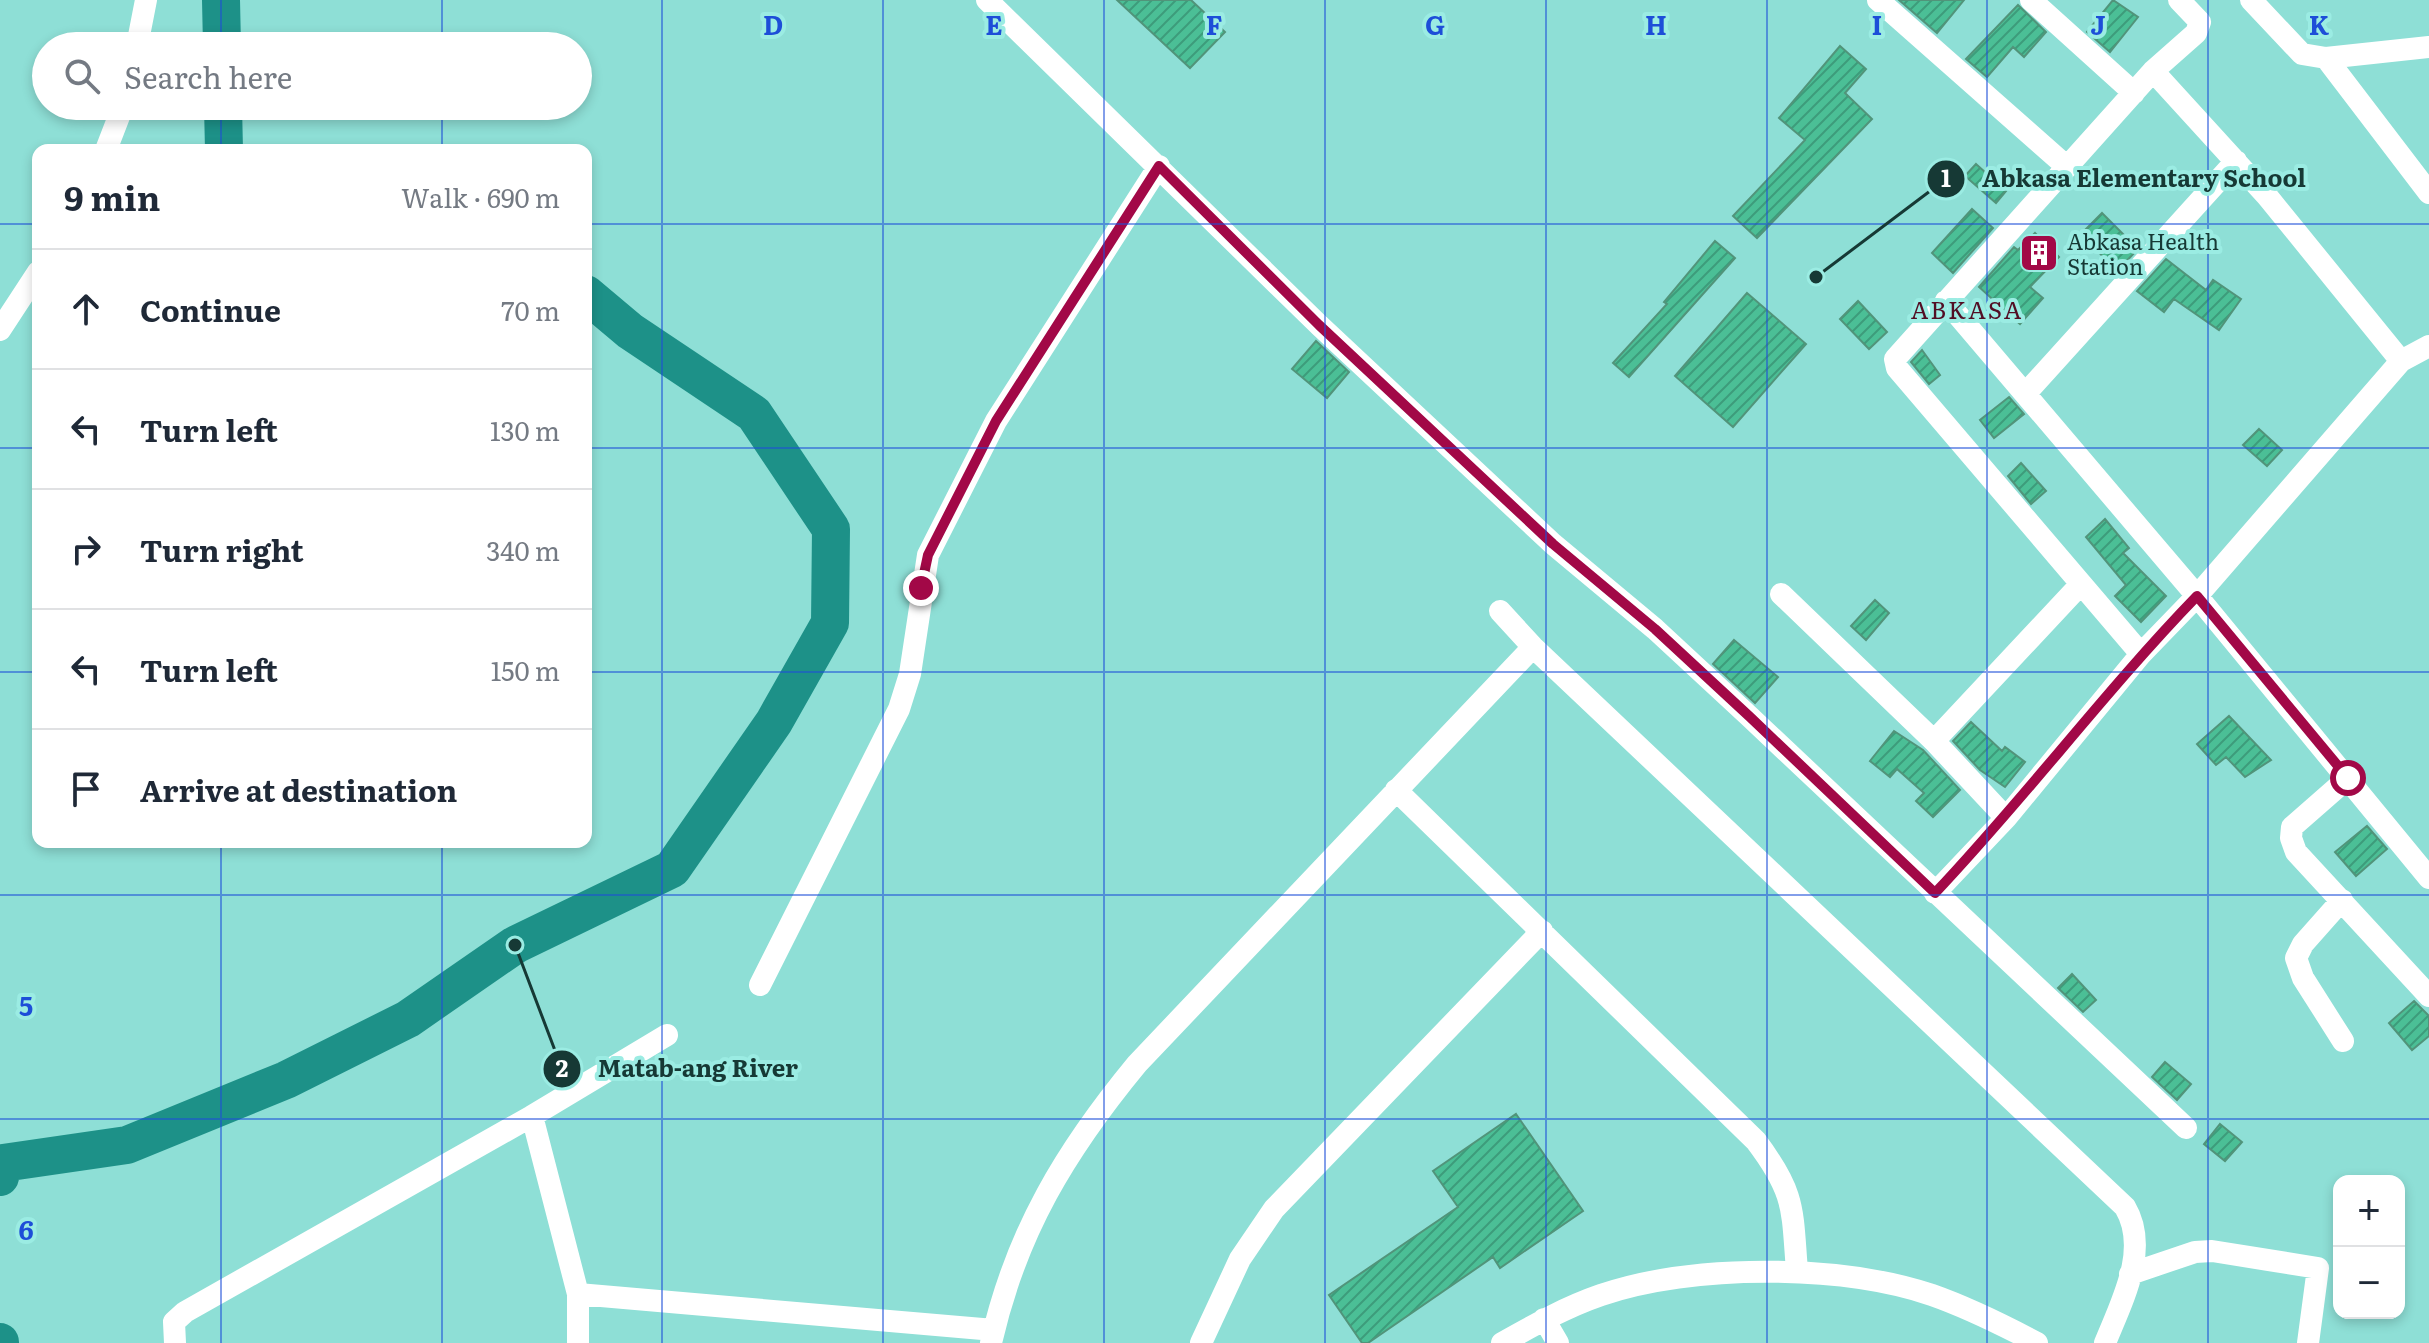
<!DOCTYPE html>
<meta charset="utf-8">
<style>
:root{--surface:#fff;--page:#f6f6f7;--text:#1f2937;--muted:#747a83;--line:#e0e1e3}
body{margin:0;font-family:Literata,serif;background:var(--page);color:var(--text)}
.controls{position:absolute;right:24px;bottom:24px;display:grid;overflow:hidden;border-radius:16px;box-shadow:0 4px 12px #0003}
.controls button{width:72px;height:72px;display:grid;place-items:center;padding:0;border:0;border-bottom:2px solid var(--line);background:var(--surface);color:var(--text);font:40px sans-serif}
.stop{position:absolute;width:24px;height:24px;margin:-18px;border:6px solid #a20847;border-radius:50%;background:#fff}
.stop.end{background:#a20847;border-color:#fff;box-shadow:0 2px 8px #0008}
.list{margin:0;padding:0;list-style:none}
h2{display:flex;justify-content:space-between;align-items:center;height:104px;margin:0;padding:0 32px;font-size:34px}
h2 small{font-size:26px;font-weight:400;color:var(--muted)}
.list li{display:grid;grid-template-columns:52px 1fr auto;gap:24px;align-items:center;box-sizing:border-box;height:120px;padding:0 32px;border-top:2px solid var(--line)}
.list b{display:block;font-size:30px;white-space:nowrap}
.list em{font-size:26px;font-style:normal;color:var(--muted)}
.icon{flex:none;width:44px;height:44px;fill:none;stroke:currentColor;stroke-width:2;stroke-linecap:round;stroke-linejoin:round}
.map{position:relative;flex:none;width:2429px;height:1343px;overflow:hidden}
.search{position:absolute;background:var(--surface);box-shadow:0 4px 12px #0003;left:32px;top:32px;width:560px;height:88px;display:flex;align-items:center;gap:20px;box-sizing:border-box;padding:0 28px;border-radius:44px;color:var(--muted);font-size:30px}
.panel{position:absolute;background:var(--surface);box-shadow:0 4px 12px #0003;left:32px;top:144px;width:560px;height:704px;border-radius:16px}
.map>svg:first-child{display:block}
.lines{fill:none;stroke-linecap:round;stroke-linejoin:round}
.river{stroke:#1d9188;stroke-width:38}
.building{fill:url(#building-hatch);stroke:#51947a;stroke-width:2}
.minor{stroke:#fff;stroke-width:22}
.route{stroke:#a20847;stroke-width:10}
.grid{fill:none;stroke:#1d4ed8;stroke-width:2;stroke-opacity:0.55}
.labels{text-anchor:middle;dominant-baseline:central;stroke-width:8;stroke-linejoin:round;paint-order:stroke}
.poi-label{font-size:22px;fill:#163935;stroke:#9bece3;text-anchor:start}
.neighbourhood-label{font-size:24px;letter-spacing:2px;fill:#520e24;stroke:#9bece3}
.grid-label{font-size:26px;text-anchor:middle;font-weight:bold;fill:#1d4ed8;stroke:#9bece3;stroke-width:8;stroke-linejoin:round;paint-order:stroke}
.leader{fill:none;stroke:#163935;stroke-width:3}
.callout-dot{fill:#163935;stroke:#9bece3;stroke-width:3}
.mark-label{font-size:24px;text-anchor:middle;font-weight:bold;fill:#fff}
.callout-label{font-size:24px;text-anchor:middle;font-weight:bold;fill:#163935;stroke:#9bece3;stroke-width:8;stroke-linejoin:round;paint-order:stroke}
</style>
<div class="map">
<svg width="2429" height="1343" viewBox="0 0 2429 1343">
<defs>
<pattern id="building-hatch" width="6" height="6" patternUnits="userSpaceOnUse" patternTransform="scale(2)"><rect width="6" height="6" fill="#4bbf96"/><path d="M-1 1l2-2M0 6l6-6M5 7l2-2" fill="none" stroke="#3d9c7b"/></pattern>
</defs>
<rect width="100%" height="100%" fill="#8edfd6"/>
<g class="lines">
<!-- river -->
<path class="river" d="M221 0 222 46
M223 106 224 150
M0 1177 3 1163 127 1145 286 1080 408 1019 515 945 672 869 774 722 830 623 831 529 754 414 630 331 586 294
M0 1342V1343"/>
</g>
<!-- building -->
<path class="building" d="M1117 0H1191L1225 32 1190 68Z
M1899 0H1964L1937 33Z
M2113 0 2138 17 2110 52 2087 32Z
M2018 5 2046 32 2024 57 2013 47 1987 77 1966 59Z
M1840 46 1866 69 1845 93 1872 119 1757 238 1733 216 1805 140 1779 118Z
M1976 164 2006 191 1996 203 1965 176Z
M1972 209 1993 228 1953 273 1932 253Z
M2102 213 2138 249 2117 271 2081 234Z
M2035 233 2059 257 2030 287 2043 298 2020 324 1979 287 2014 247 2018 250Z
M1715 241 1735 258 1629 377 1613 363 1667 304 1664 302Z
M2166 259 2206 290 2213 280 2241 299 2219 330 2174 299 2164 312 2137 291Z
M1747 293 1806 344 1733 427 1675 376Z
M1858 301 1887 332 1869 349 1840 319Z
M1316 341 1349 372 1327 398 1292 369Z
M1922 350 1940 375 1929 384 1911 362Z
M2009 397 2024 414 1994 438 1980 420Z
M2259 429 2282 450 2267 466 2243 445Z
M2021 463 2046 491 2031 504 2008 476Z
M2105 519 2129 548 2123 553 2166 596 2141 622 2115 596 2126 585 2086 537Z
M1875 600 1889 613 1866 640 1851 626Z
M1734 640 1778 677 1755 703 1713 664Z
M2229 716 2271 760 2245 777 2226 757 2216 765 2197 744Z
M1971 722 2002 751 2005 747 2025 762 2005 787 1980 770 1953 741Z
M1894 731 1923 750 1960 790 1933 817 1916 801 1924 793 1897 769 1890 777 1870 761Z
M2367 826 2387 849 2356 876 2335 852Z
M2072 974 2096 1000 2083 1012 2058 988Z
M2414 1001 2429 1016V1036L2412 1050 2389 1023Z
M2165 1062 2191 1084 2177 1100 2152 1077Z
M1516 1114 1583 1211 1500 1268 1493 1257 1368 1343H1362L1329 1295 1458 1207 1433 1171Z
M2220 1124 2242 1142 2225 1161 2204 1144Z"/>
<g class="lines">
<!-- minor -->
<path class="minor" d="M987 0 1319 325 1553 544 1655 629 1750 717 2186 1128
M1878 0 2066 166
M2031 0 2134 93
M2251 0 2302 54 2326 58 2429 47
M137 46 146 0
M2326 58 2429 193
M2153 71 2267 196 2401 361
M106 150 123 106
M1946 301 2197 596 2429 878
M0 330 38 272
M2026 393 2236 161
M1781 594 1934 741 2006 818
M1500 611 1533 647 2125 1207C2150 1249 2122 1301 2105 1343
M2141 654 1897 368 1895 359 2153 71 2196 33 2200 22 2179 0
M1934 741 2080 585
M2348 778 2292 827 2291 838 2296 852 2429 996
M1396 790 1756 1141C1796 1194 1792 1209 1797 1271
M1935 893 2006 818 2141 654 2197 596 2401 361 2429 346
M2342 900 2303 944 2296 958 2303 978 2343 1041
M760 985 899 709 910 674 928 555 996 421 1159 166
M532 1116 667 1035
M2130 1274 2195 1252 2212 1251 2318 1268 2308 1343
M578 1294 994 1330
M1544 1319 1558 1343
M175 1343 174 1322 185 1312 532 1116 578 1294V1343
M991 1343C1016 1232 1066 1150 1137 1064L1533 647
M1201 1343 1240 1259 1274 1209 1542 931
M1502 1343C1534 1325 1566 1307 1601 1295 1692 1264 1840 1264 1932 1295 1969 1308 2003 1325 2037 1343"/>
</g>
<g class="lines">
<!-- route -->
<path class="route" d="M921 588 928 555 996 421 1159 166 1319 325 1553 544 1655 629 1750 717 1935 893C2026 797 2105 691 2197 596L2348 778"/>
</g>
<!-- grid -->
<path class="grid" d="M221 0V46M442 0V46M662 0V1343M883 0V1343M1104 0V1343M1325 0V1343M1546 0V1343M1767 0V1343M1987 0V1343M2208 0V1343M221 106V150M442 106V150M0 224H38M586 224H2429M0 448H38M586 448H2429M0 672H38M586 672H2429M221 842V1343M442 842V1343M0 895H2429M0 1119H2429"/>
<!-- icons -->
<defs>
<symbol id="building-square" viewBox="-11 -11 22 22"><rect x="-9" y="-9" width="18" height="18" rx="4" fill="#a20847" stroke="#9bece3"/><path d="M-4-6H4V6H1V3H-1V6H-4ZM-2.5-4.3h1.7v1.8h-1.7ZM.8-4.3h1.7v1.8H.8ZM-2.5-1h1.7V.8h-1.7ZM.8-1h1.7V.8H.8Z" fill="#fff"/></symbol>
</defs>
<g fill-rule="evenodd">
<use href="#building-square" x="2017" y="231" width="44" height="44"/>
</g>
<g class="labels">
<!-- poi labels -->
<g class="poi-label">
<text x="2067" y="240">Abkasa Health<tspan x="2067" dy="25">Station</tspan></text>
</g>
<!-- neighbourhood labels -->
<g class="neighbourhood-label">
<text x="1967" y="308">ABKASA</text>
</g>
</g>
<g class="grid-label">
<text x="773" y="35">D</text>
<text x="994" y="35">E</text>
<text x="1214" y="35">F</text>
<text x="1435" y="35">G</text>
<text x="1656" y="35">H</text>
<text x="1877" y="35">I</text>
<text x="2098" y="35">J</text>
<text x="2319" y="35">K</text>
<text x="26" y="1016">5</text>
<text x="26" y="1240">6</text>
</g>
<!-- callouts -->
<path class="leader" d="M1816 277L1946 179M515 945L562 1069"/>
<g class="callout-dot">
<circle cx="1816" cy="277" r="8"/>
<circle cx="515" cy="945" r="8"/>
<circle cx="1946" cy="179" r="20"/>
<circle cx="562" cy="1069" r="20"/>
</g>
<g class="mark-label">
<text x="1946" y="187">1</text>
<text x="562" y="1077">2</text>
</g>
<g class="callout-label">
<text x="2144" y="187">Abkasa Elementary School</text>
<text x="698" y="1077">Matab-ang River</text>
</g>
</svg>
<div class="controls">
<button>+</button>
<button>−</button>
</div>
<div class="stop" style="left:2348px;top:778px"></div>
<div class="stop end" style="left:921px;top:588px"></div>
<div class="search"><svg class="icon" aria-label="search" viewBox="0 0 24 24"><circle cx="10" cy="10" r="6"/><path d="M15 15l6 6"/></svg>Search here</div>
<section class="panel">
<h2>9 min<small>Walk · 690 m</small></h2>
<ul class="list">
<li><svg class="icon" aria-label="ahead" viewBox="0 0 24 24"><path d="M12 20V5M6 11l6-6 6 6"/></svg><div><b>Continue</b></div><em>70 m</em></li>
<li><svg class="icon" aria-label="left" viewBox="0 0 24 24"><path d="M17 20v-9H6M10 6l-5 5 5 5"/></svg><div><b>Turn left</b></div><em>130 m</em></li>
<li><svg class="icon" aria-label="right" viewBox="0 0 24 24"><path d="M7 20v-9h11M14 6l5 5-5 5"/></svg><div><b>Turn right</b></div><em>340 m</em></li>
<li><svg class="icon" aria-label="left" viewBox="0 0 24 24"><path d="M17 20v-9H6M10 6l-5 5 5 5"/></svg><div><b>Turn left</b></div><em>150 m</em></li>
<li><svg class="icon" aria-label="arrive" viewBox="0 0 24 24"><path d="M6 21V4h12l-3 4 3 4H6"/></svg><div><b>Arrive at destination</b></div></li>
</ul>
</section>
</div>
